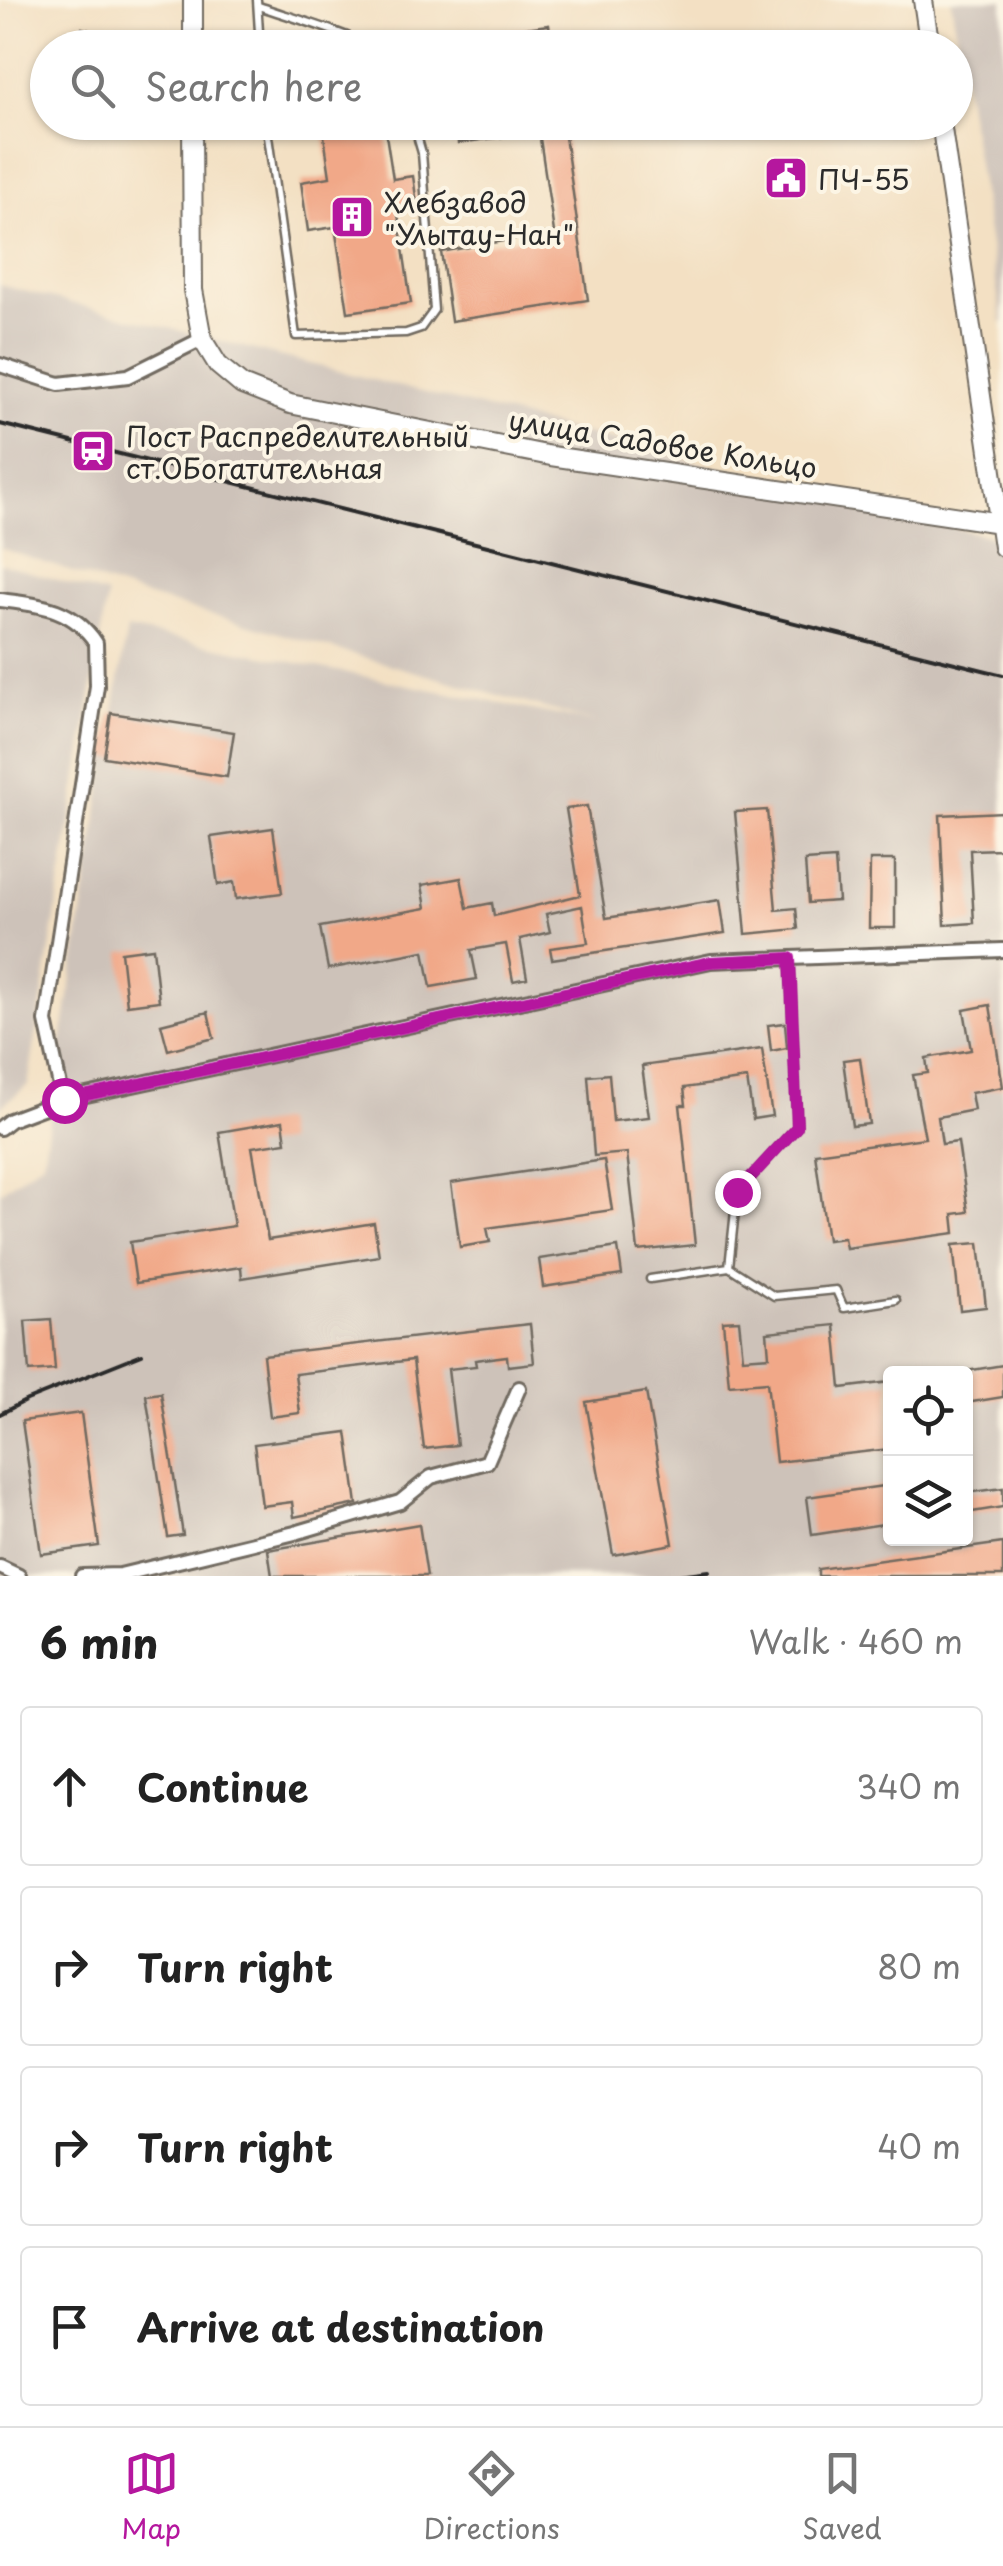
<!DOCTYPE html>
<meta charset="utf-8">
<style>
:root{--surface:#fff;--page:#f2f2f2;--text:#222;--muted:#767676;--line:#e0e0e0;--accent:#b5179e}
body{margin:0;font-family:"Playpen Sans",sans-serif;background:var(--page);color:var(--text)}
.controls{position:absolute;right:30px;bottom:30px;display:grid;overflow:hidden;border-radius:10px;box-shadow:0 2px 8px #0004}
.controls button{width:90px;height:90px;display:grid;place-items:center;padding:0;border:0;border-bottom:2px solid var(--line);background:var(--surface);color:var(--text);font:50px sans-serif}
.stop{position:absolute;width:30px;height:30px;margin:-22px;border:8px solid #b5179e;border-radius:50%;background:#fff}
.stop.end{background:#b5179e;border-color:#fff;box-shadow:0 2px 10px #0008}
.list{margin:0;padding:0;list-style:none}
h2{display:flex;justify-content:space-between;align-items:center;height:130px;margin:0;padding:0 40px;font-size:42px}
h2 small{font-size:32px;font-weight:400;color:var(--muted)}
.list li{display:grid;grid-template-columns:65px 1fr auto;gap:30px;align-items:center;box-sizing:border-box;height:160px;margin:0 20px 20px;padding:0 20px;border:2px solid var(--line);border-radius:10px}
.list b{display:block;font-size:38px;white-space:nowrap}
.list em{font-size:32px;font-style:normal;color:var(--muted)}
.icon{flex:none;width:55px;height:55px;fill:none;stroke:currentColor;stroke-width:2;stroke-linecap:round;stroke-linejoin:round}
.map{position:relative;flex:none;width:1003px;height:1576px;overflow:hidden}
.search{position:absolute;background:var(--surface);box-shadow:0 2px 8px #0004;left:30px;right:30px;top:30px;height:110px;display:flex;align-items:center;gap:25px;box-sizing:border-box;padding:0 35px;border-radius:55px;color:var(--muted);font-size:38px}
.sheet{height:850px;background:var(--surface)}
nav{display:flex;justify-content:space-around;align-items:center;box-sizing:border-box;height:140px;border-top:2px solid var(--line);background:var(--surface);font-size:28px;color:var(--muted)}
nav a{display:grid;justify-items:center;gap:5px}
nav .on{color:var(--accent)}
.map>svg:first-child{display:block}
.industrial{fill:#cdc2b9;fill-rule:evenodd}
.building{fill:#f1a888}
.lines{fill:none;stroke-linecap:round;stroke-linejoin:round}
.lane-casing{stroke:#716a60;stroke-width:11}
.street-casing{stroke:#716a60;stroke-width:18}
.secondary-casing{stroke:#716a60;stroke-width:22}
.lane{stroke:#fff;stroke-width:6}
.street{stroke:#fff;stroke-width:12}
.secondary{stroke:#fff;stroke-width:18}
.rail{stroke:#2b2b2b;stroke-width:4}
.route{stroke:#b5179e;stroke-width:12}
.labels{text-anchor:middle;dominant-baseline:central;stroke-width:8;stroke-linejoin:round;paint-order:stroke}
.poi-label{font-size:28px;fill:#2b2b2b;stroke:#fcf5e5;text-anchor:start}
.street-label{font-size:28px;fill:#2b2b2b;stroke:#fcf5e5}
</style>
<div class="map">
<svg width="1003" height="1576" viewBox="0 0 1003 1576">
<rect width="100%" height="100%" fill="#fcf5e5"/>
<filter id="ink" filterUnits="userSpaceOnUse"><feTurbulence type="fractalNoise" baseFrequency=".01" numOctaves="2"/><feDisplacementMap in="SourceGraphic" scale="20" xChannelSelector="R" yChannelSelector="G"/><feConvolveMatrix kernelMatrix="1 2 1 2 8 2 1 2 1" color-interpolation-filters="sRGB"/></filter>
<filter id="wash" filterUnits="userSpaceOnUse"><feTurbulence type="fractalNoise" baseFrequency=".0048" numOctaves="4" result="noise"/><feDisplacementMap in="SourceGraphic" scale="40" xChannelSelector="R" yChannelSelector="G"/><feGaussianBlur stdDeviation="2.25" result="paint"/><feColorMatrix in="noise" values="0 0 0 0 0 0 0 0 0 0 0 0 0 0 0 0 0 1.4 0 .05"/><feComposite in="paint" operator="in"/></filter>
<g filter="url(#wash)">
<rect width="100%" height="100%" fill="#f3e0c3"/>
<!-- industrial -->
<path class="industrial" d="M951 0H1003V327Z
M0 285 1003 540V1576H0V1192L43 1161 127 629 598 723 142 595 0 548ZM890 1374H966V1539H890Z
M0 563 107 595 28 1085 0 1107Z"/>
<g id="blocks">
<!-- building -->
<path class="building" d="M549 25 553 48H434L433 40Z
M82 28 117 38 114 48H76Z
M322 122H384L393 179 413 176 417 204 397 207 411 303 348 312 335 227 308 231 301 182 330 177Z
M456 122H563L588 300 451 321 441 252 554 232 539 132 458 143Z
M111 713 234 732 227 777 104 757Z
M587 806 606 918 720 900 725 933 552 959 550 948 588 943 582 906 546 914 550 932 520 939 527 978 513 981 506 944 471 950 477 979 431 987 424 951 328 969 320 927 426 908 422 885 461 878 467 908 492 903 494 916 580 895 566 809Z
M767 810 776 910 796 908 798 929 746 934 735 812Z
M1003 812V849L970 850 974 923 945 925 940 815Z
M273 828 282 893 236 899 234 882 218 885 211 837Z
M835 859 838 901 808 903 805 861Z
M870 860H895V928H869Z
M153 948 159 1001 127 1005 121 952Z
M990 1005 1003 1087 971 1093 974 1110 938 1117 942 1144 958 1142 968 1212 953 1214 955 1233 846 1248 844 1238 827 1240 815 1153 925 1138 913 1075 928 1073 926 1058 971 1050 964 1010Z
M208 1012 214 1038 168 1050 161 1024Z
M785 1023 787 1048 771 1051 768 1025Z
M762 1049 772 1116 753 1119 747 1079 684 1088 686 1105H680L695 1245 638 1251 627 1153 594 1156 588 1076 609 1074 613 1121 649 1117 642 1066Z
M860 1058 869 1124 852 1126 843 1060Z
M283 1121 286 1142 252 1147 268 1240 374 1223 379 1256 242 1278 241 1267 136 1283 130 1242 234 1226 219 1132Z
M604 1160 612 1210 487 1228 490 1242 460 1247 451 1183Z
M979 1243 986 1307 960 1310 953 1245Z
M618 1247 622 1275 543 1287 539 1259Z
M51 1319 55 1370 29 1372 25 1321Z
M739 1320 743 1358 769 1356 767 1332 835 1325 841 1388 890 1382V1449L776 1462 767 1382 729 1385 723 1321Z
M530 1324 534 1363 508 1366 507 1356 475 1360 476 1366 448 1369 457 1445 424 1449 413 1360 295 1374 300 1413 270 1417 263 1355Z
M1003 1365V1397L966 1403V1371Z
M646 1392 673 1544 613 1555 586 1402Z
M161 1393 183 1535 168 1537 146 1395Z
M81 1413 99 1546 41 1554 22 1421Z
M347 1432 357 1504 294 1517 292 1502 262 1506 254 1444Z
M890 1485V1523L812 1535 807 1497Z
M1003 1488V1507L966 1513V1493Z
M419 1524 427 1576H272L268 1550Z
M1003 1543V1576H818V1569Z"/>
</g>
</g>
<g filter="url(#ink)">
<use href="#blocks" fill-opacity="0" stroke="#716a60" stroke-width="2.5"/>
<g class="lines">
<defs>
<path id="lane" d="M257 0 260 48
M259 6C280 14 358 36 370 48
M266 122 296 336 406 333 421 328 434 310 422 153 413 122
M729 1267 774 1296 836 1290 844 1308 896 1300
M650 1279 729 1267 737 1192 797 1127 790 960"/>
<path id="street" d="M0 365 59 384 128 376 202 339
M0 600C39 605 72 607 96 643L97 686 46 1021 63 1100
M0 1128 10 1120 63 1100 711 961 1003 950
M0 1567 19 1576
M82 1576 120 1575 295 1533 400 1502 431 1477 487 1462 519 1388"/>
<path id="secondary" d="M923 0 930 48
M193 48V0
M192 122 193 290 202 339 218 365 242 385 290 404 551 456 1000 523
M941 122 1003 547"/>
</defs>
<!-- lane casing -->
<use href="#lane" class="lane-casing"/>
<!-- street casing -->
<use href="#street" class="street-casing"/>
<!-- secondary casing -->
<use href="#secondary" class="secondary-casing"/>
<!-- lane -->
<use href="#lane" class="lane"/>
<!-- street -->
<use href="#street" class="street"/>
<!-- secondary -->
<use href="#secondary" class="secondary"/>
<!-- rail -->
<path class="rail" d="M0 424 1003 675
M0 1414 27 1400 142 1354
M672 1576 709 1571"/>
</g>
</g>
<g class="lines" filter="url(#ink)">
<!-- route -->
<path class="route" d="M64 1100 710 962 790 958 797 1127 737 1192"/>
</g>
<!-- icons -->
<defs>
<symbol id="civic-square" viewBox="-11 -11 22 22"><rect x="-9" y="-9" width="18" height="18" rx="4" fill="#b5179e" stroke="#fcf5e5"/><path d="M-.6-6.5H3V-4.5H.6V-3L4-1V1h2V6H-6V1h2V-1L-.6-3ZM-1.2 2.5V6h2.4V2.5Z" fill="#fff"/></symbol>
<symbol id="building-square" viewBox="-11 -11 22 22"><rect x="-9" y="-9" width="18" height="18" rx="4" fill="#b5179e" stroke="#fcf5e5"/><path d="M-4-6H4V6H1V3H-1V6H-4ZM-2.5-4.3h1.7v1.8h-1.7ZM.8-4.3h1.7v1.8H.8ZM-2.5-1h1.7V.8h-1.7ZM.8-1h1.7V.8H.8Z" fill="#fff"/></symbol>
<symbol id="station-square" viewBox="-11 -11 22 22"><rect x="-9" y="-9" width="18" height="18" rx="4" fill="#b5179e" stroke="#fcf5e5"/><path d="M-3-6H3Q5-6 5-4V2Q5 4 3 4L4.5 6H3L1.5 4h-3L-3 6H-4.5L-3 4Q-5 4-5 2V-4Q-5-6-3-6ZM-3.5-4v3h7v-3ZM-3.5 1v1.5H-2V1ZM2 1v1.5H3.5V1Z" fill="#fff"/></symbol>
</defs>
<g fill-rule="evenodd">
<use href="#civic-square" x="761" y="153" width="50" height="50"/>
<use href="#building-square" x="327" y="192" width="50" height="50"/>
<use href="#station-square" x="68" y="426" width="50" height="50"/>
</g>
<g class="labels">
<!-- poi labels -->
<g class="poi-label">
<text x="818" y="178">ПЧ-55</text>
<text x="384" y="201">Хлебзавод<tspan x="384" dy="32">"Улытау-Нан"</tspan></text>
<text x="126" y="435">Пост Распределительный<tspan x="126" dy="32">ст.ОБогатительная</tspan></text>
</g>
<!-- street labels -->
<g class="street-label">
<text transform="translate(663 443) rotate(9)">улица Садовое Кольцо</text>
</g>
</g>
</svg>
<div class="controls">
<button><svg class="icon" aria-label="locate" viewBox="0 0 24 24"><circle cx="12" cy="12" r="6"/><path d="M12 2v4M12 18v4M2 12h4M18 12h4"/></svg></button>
<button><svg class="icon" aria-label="layers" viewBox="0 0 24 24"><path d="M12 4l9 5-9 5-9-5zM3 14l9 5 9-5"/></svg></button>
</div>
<div class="stop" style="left:64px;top:1100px"></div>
<div class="stop end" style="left:737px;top:1192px"></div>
<div class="search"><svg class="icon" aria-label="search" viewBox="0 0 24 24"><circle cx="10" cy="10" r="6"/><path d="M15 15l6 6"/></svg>Search here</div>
</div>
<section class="sheet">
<h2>6 min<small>Walk · 460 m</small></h2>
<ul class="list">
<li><svg class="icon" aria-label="ahead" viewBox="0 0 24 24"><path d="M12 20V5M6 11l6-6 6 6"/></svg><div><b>Continue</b></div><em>340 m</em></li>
<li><svg class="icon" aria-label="right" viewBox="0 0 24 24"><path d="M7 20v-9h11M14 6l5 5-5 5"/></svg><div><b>Turn right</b></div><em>80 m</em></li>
<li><svg class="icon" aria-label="right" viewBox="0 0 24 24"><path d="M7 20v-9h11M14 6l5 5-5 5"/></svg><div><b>Turn right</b></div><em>40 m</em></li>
<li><svg class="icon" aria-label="arrive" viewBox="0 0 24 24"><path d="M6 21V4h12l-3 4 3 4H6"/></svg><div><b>Arrive at destination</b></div></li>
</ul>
</section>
<nav>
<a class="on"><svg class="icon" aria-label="map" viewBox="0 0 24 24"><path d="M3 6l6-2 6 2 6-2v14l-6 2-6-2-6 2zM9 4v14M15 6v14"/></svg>Map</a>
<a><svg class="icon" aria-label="directions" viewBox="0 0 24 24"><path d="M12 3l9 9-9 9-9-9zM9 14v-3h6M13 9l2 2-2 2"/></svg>Directions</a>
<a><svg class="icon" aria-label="saved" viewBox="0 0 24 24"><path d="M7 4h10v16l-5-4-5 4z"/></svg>Saved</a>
</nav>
